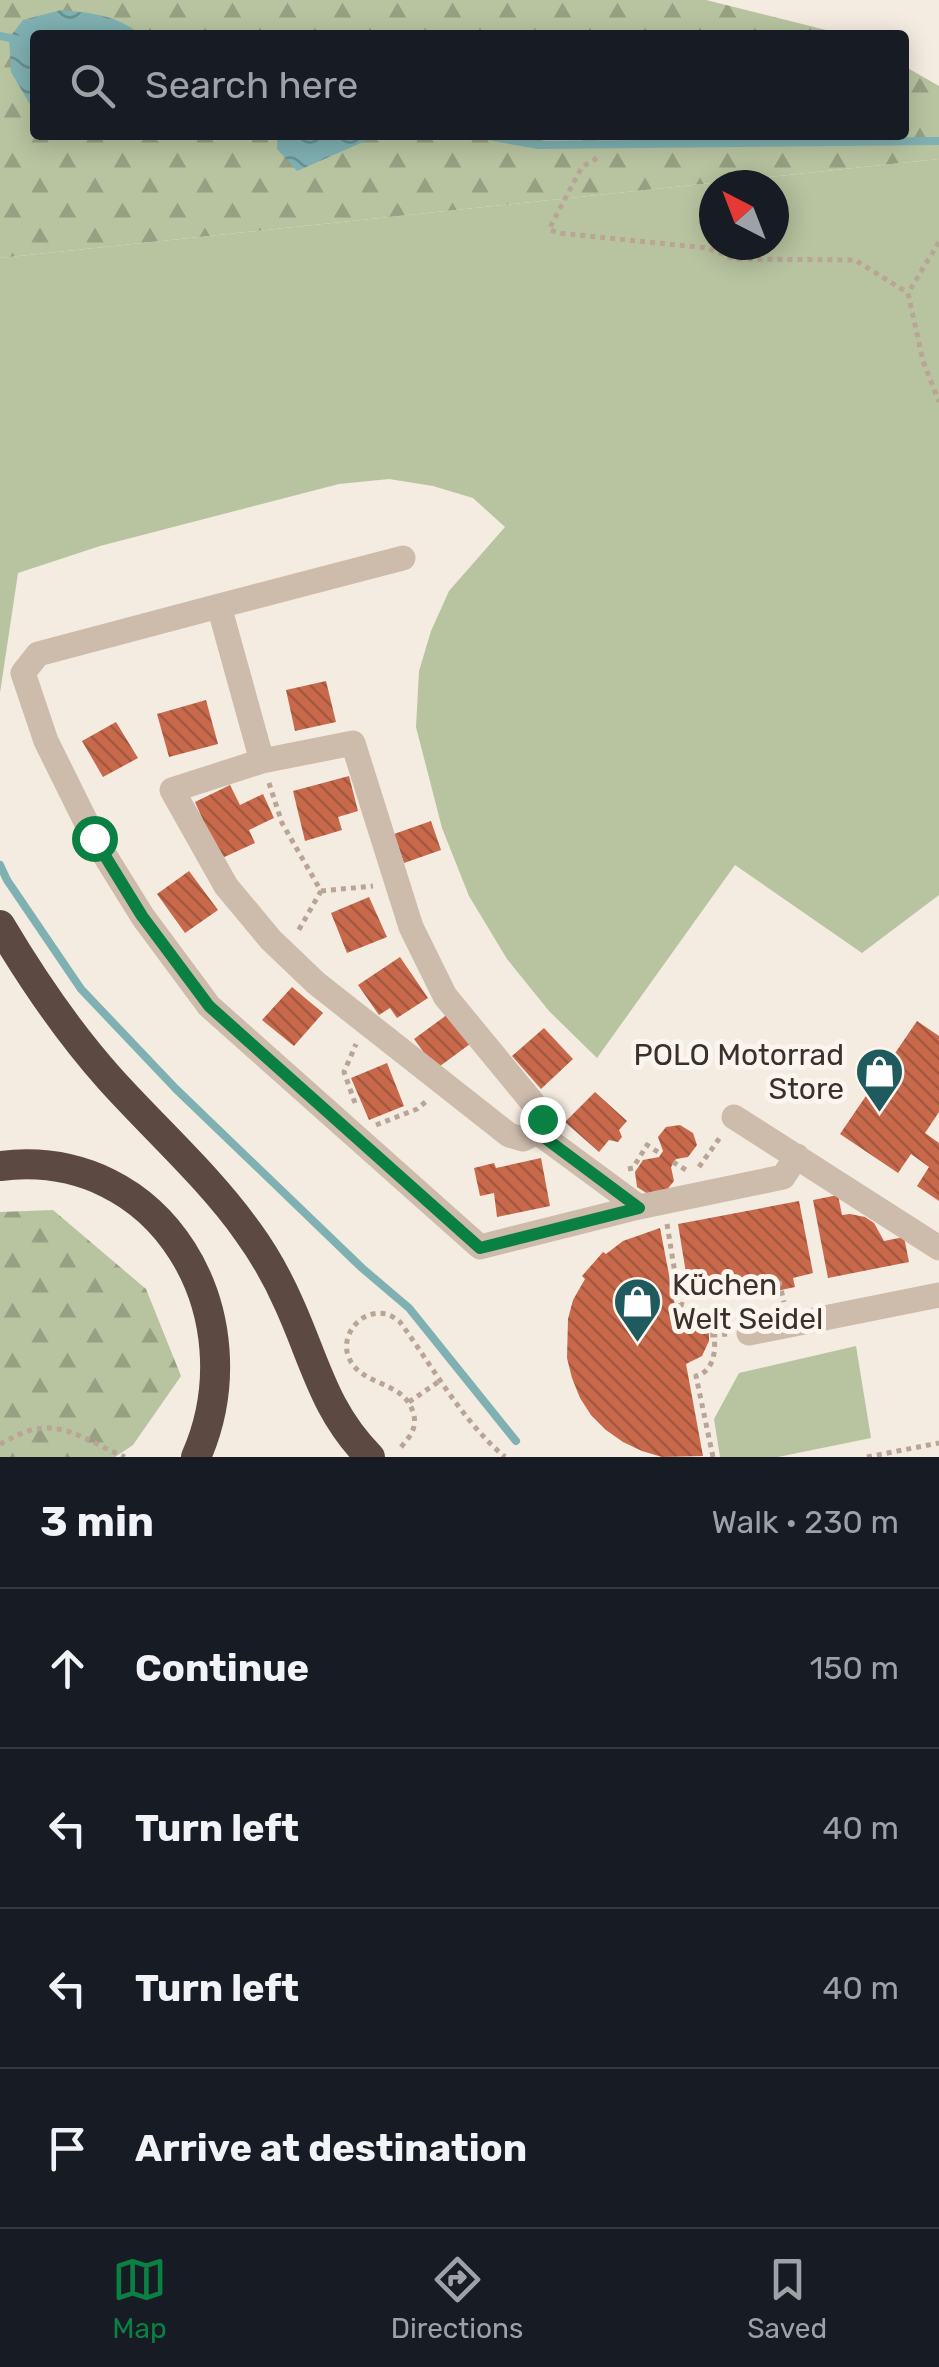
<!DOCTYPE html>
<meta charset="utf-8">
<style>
:root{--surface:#171b24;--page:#20242c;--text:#f1f3f6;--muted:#9ea1a6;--line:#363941;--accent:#0b8043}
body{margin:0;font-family:Rubik,sans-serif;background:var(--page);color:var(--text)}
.compass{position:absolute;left:699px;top:170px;width:90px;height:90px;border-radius:50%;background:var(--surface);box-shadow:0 5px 25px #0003;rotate:318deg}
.stop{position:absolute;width:30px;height:30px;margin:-22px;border:8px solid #0b8043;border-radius:50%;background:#fff}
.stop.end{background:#0b8043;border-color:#fff;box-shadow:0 2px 10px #0008}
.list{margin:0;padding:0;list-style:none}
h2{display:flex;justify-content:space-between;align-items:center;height:130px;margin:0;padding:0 40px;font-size:42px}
h2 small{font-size:32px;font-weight:400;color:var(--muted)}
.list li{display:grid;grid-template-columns:65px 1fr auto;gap:30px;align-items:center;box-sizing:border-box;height:160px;padding:0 40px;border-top:2px solid var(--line)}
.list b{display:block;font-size:38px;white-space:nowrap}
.list em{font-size:32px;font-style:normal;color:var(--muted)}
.icon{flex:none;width:55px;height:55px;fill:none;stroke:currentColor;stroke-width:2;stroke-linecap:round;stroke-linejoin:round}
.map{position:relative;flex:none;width:939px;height:1457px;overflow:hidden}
.search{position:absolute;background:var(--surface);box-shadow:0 5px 25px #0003;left:30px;right:30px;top:30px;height:110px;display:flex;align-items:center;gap:25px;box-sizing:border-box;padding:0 35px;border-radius:10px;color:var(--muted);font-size:38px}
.sheet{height:770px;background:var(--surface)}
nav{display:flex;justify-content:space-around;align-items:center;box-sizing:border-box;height:140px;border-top:2px solid var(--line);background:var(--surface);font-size:28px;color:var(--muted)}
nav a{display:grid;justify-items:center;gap:5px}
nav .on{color:var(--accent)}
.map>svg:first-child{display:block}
.green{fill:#b8c4a0;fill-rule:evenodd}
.forest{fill:url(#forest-firs)}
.water{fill:url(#water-waves)}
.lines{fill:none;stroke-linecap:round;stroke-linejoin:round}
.stream{stroke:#7fb0b2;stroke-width:8}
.building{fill:url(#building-back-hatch)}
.path{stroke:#b9a596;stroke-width:5;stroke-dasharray:5 5;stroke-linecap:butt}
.minor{stroke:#cdbbac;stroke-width:25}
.highway{stroke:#5c4a42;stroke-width:30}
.route{stroke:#0b8043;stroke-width:12}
.labels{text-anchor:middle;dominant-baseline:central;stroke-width:10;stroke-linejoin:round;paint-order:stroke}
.poi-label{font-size:30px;fill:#3b302b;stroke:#fbf5ee;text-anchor:end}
</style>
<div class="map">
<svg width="939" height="1457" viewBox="0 0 939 1457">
<defs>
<pattern id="forest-firs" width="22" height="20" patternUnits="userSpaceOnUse" patternTransform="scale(2.5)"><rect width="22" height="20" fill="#b8c4a0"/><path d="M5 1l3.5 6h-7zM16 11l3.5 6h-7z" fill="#97a083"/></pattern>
<pattern id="water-waves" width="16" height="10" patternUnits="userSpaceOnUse" patternTransform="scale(2.5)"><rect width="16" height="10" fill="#7fb0b2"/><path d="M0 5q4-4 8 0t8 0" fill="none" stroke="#699091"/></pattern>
<pattern id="building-back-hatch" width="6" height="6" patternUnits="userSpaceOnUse" patternTransform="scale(2.5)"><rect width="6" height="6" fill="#c8694b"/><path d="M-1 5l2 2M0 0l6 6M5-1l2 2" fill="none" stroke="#a4573f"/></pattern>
</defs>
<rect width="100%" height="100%" fill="#f4ebe1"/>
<!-- green -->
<path class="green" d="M939 159V895L862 953 735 865 597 1058 549 1011 507 959 469 896 442 828 416 727 419 671 431 631 449 591 505 527 473 498 433 486 389 479 339 484 100 546 18 573 0 693V258ZM714 185H774V245H714Z
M856 1346 871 1438 778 1457H720L714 1419 739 1373Z"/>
<!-- forest -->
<path class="forest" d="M0 0H706L846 35H35V135H904V66L939 86V159L0 258Z
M53 1210 146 1289 181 1376 133 1445 115 1457H0V1212Z"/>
<!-- water -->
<path class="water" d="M61 10C92 13 117 15 141 35H35V109L31 106 11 72 9 38 23 20Z
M278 135H379L297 171 277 149Z"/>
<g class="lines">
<!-- stream -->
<path class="stream" d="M0 36 35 43
M482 135 538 145 939 141
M0 865 7 880 81 989 176 1089 362 1268 409 1308 516 1441"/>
</g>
<!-- building -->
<path class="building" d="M326 681 336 722 295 731 286 690Z
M206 700 218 744 169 757 157 714Z
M116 722 138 758 103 777 82 741Z
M349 776 358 811 338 817 342 830 305 841 293 791Z
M230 785 240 805 263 794 274 818 249 830 255 843 220 859 195 802Z
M431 821 441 850 404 863 394 834Z
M189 871 218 910 185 933 157 894Z
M369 897 387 937 347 953 331 913Z
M400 957 428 998 397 1018 390 1008 379 1015 358 985Z
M292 987 323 1013 294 1046 262 1020Z
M448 1014 470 1044 436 1069 414 1039Z
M917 1021 939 1036V1112L925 1133 939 1143V1201L917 1186 929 1167 911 1154 898 1173 840 1134Z
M544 1028 573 1059 541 1089 512 1056Z
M387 1063 404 1106 369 1120 351 1078Z
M595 1092 627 1121 619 1130 622 1137 618 1142 609 1140 599 1152 565 1122Z
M680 1125 693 1133 697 1145 688 1157 676 1159 671 1167 674 1181 665 1192 651 1196 637 1187 635 1172 643 1160 659 1157 663 1151 658 1137 666 1127Z
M541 1158 550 1206 497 1217 494 1193 480 1196 474 1168 494 1163 496 1168Z
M838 1195 842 1215 850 1214 865 1217 874 1223 884 1241 904 1237 909 1262 828 1278 813 1200Z
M799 1201 813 1273 793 1278 795 1287 772 1292 770 1283 709 1294 695 1287 690 1281 686 1273 678 1224Z
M660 1228 676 1311 693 1312 706 1324 709 1332V1341L702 1356 686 1364 703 1456 662 1457 642 1451 623 1442 606 1430 591 1415 580 1398 572 1378 567 1358 568 1319 573 1300 585 1279 582 1276 603 1252 606 1254 623 1241Z"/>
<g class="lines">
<!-- path -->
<path class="path" d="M597 158 582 167 549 229 558 233 708 248 734 259 855 260 908 293
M939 242 908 293 923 361 939 402
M269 783 282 823 321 891 297 933
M321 891 373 886
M355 1103 344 1072 356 1044
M376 1125 417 1109 429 1099
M673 1162 686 1170
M699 1167 721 1136
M628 1169 633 1168 647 1145 661 1154
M667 1224 680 1304C697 1308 714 1315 714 1335H709
M779 1281 784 1302
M409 1402 441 1380
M0 1444C10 1439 20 1433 31 1430 66 1421 94 1445 125 1457
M401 1447C410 1437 418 1427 413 1412 403 1380 362 1387 349 1358 339 1336 361 1308 386 1314 391 1315 396 1319 400 1322 433 1367 462 1421 505 1457
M713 1457 696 1376C714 1371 716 1351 714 1335L728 1334
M867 1457 939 1443"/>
<!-- minor -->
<path class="minor" d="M219 606 403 558
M353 743 411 927 445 996 533 1103 541 1119 537 1132 523 1139 509 1135 316 983 271 940 226 886 172 790 262 761Z
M262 761 219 606 38 654 23 673 46 741 94 838 143 917 209 1006 480 1247 639 1207 783 1177 797 1156
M734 1117 939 1248
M537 1132 639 1207
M749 1333 939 1295"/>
<!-- highway -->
<path class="highway" d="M0 925C32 979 68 1032 110 1079 155 1129 210 1178 248 1232 264 1254 278 1279 289 1304 315 1361 324 1411 370 1457
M0 1166C163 1146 258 1316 196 1457"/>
</g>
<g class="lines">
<!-- route -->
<path class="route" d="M94 838 142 916 209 1006 480 1248 639 1208 537 1132 542 1119"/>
</g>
<!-- icons -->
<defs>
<symbol id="shop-pin" viewBox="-11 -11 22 30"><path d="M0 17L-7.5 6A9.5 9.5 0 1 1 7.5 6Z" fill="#1f5a5e" stroke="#fbf5ee"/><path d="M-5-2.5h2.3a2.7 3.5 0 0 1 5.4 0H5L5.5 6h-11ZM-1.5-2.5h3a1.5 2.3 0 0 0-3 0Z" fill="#fff"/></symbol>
</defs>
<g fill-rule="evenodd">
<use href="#shop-pin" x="852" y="1044" width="55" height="75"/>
<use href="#shop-pin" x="610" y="1274" width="55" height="75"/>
</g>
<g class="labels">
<!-- poi labels -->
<g class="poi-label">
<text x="844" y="1055">POLO Motorrad<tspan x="844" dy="34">Store</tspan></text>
<text x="672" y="1285" text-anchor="start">Küchen<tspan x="672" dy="34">Welt Seidel</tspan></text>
</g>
</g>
</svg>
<svg class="compass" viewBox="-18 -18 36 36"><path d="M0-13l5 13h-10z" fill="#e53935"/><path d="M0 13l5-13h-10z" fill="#9ea1a6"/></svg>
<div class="stop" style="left:94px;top:838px"></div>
<div class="stop end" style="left:542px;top:1119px"></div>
<div class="search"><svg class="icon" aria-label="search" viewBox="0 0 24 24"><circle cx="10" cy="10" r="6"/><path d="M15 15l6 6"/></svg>Search here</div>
</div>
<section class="sheet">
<h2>3 min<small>Walk · 230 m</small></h2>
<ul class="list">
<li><svg class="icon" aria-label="ahead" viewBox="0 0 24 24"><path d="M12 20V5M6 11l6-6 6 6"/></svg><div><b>Continue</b></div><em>150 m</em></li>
<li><svg class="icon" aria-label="left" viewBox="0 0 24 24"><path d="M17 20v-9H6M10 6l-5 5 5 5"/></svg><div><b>Turn left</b></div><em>40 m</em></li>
<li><svg class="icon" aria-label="left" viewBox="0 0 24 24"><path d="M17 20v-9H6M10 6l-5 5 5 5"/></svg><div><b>Turn left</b></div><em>40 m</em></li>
<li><svg class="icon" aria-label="arrive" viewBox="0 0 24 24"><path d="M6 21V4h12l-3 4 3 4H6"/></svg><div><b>Arrive at destination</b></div></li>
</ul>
</section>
<nav>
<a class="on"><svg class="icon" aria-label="map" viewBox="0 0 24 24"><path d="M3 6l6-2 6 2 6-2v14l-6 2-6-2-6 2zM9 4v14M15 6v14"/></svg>Map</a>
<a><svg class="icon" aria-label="directions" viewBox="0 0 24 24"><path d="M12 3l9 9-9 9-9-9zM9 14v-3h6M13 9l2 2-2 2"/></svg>Directions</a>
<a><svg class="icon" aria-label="saved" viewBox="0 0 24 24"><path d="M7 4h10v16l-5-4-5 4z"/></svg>Saved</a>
</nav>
